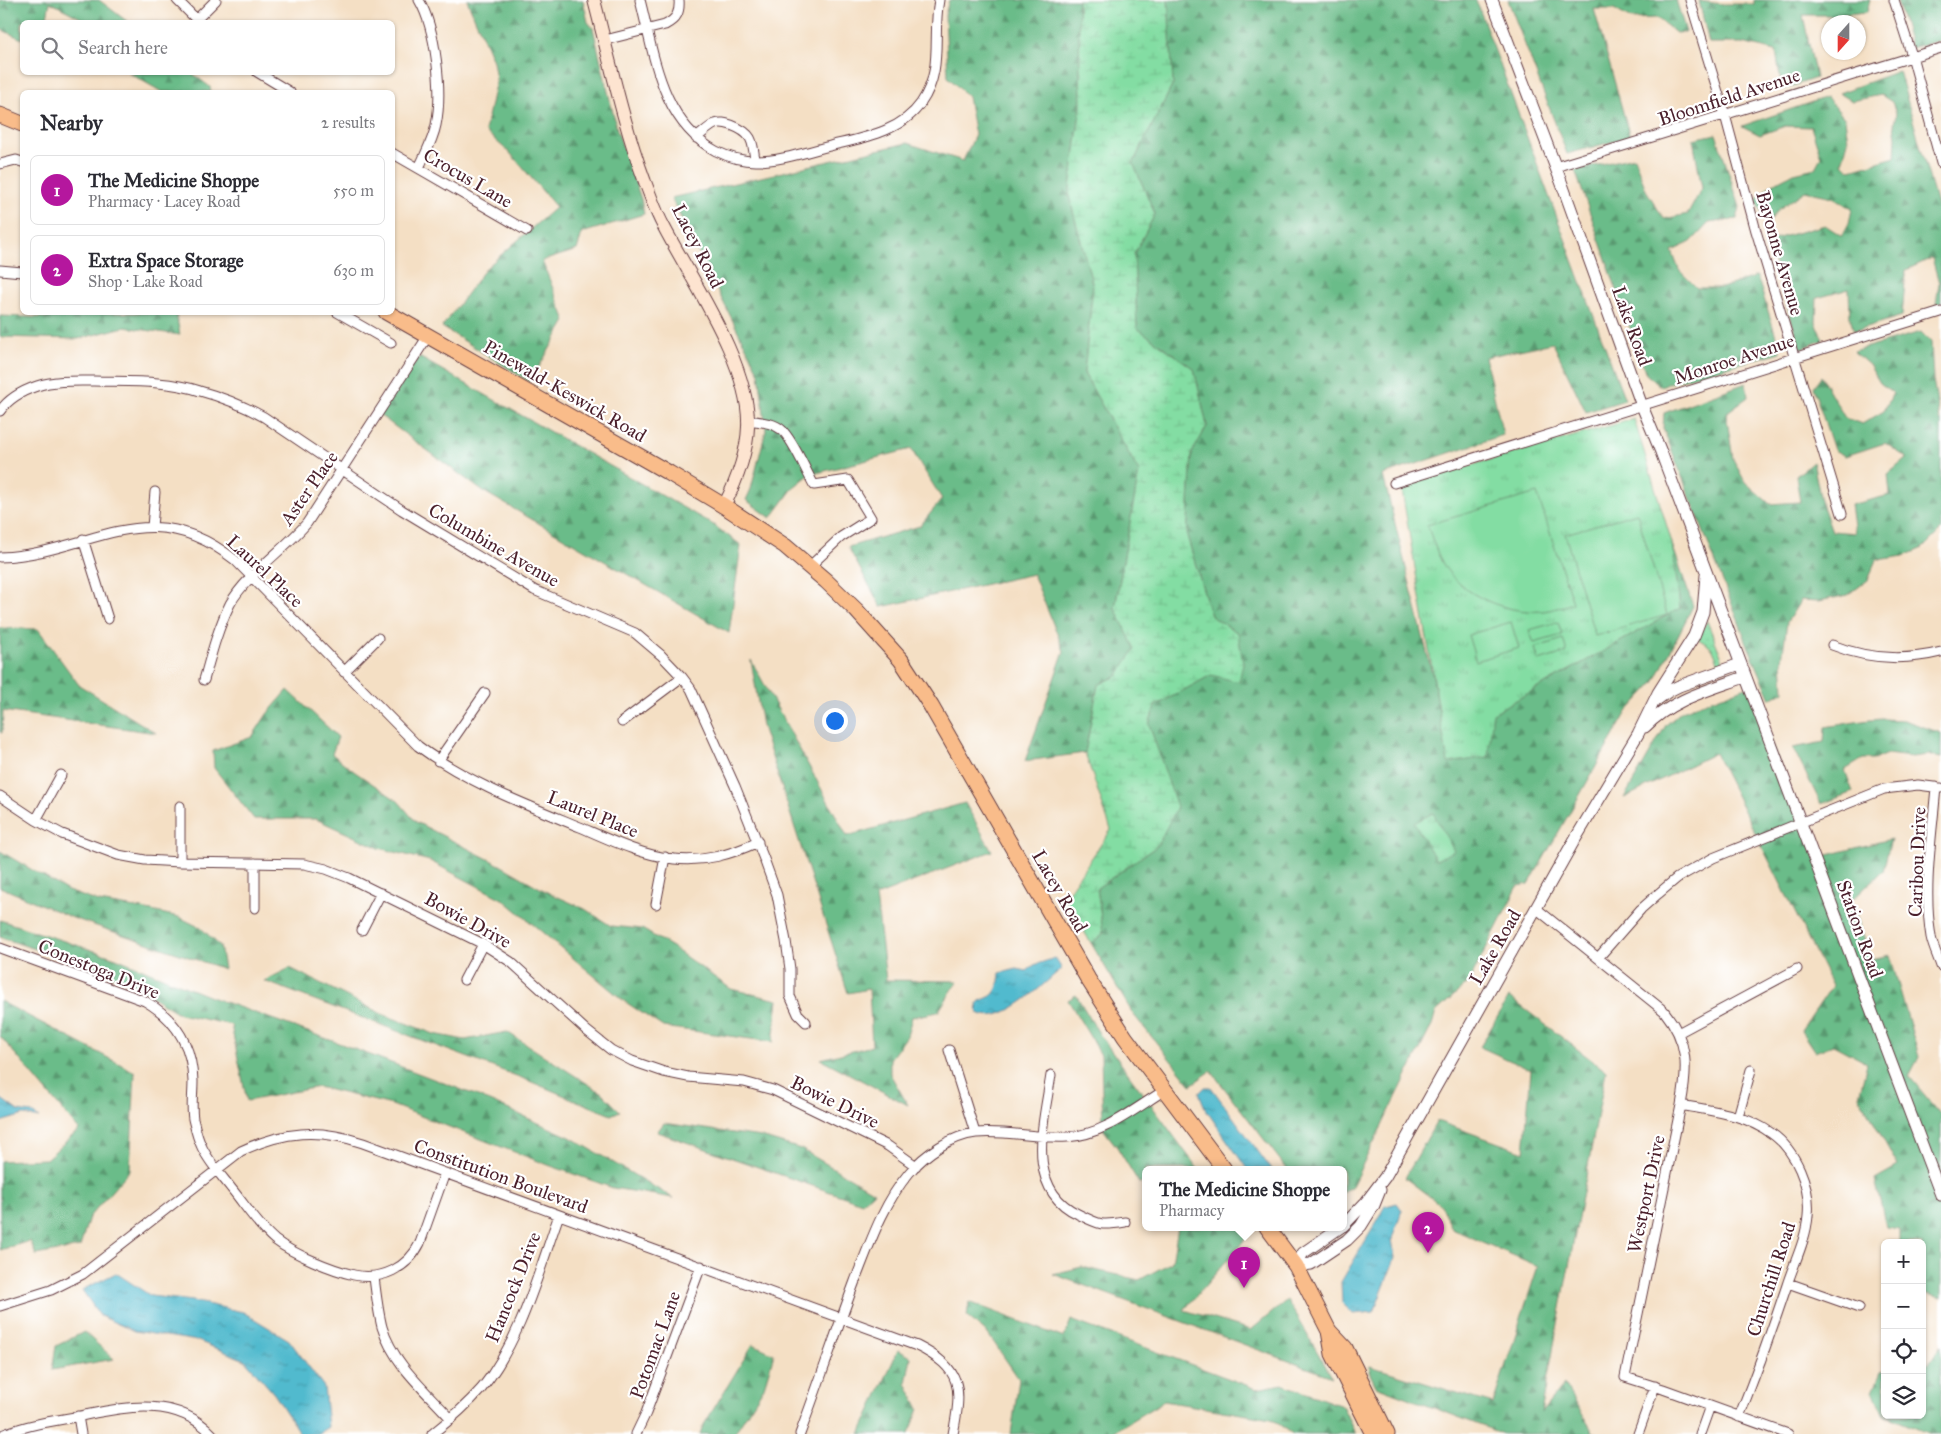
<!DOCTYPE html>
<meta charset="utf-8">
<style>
:root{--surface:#fff;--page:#f7f7f7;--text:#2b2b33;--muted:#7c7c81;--line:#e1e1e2;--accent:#b5179e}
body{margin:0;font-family:"IM FELL Great Primer",serif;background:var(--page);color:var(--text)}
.controls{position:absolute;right:15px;bottom:15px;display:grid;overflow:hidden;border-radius:8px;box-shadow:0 1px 4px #0004}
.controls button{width:45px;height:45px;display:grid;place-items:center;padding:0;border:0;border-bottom:1px solid var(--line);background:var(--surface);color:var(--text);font:25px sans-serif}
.compass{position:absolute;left:1821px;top:15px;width:45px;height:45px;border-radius:50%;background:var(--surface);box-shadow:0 1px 4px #0004;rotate:201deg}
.you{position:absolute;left:834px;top:720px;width:18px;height:18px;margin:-12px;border:4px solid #fff;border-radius:50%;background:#1a73e8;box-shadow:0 0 0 8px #1a73e833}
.badge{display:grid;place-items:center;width:32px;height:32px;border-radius:50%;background:var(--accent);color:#fff;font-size:16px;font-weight:700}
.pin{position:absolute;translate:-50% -41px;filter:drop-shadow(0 1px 2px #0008)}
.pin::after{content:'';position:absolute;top:26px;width:18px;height:15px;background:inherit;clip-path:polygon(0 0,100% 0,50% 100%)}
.popup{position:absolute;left:1142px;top:1166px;width:205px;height:65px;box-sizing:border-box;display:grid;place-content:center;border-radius:8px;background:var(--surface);filter:drop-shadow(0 1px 4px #0005);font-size:16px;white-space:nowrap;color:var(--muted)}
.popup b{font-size:19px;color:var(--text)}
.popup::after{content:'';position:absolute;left:50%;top:100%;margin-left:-10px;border:10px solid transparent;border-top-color:var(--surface)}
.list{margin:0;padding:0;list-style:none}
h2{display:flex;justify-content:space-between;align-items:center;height:65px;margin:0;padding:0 20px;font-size:21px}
h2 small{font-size:16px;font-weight:400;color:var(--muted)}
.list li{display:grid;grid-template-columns:32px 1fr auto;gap:15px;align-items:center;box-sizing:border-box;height:70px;margin:0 10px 10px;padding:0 10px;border:1px solid var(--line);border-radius:8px}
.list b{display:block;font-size:19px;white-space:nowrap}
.list p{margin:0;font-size:16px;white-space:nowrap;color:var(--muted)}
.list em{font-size:16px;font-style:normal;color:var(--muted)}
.icon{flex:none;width:28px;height:28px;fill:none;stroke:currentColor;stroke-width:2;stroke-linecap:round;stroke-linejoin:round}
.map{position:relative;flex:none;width:1941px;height:1434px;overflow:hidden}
.search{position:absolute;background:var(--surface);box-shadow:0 1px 4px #0004;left:20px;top:20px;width:375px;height:55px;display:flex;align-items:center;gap:12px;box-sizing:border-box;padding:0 18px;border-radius:8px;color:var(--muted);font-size:19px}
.panel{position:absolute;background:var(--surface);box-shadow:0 1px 4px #0004;left:20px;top:90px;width:375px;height:225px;border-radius:8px}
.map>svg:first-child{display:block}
.grass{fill:url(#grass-dots);stroke:#667e67}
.forest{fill:url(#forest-firs);stroke:#5a6e5a}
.wetland{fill:url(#wetland-marsh);stroke:#667e67}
.park{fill:url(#park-tufts);stroke:#667e67}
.garden{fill:#83dda3;stroke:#667e67}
.water{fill:url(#water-ripples);stroke:#4e6c7c}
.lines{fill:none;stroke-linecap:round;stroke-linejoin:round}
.minor-casing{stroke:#643c42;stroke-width:11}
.tertiary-casing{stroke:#643c42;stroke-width:13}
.secondary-casing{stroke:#643c42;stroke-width:14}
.primary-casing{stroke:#643c42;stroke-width:17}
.minor{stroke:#fff;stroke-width:9}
.tertiary{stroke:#fff;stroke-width:11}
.secondary{stroke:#fde4d0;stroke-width:12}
.primary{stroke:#f9bc8a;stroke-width:15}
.labels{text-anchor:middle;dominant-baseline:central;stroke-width:4.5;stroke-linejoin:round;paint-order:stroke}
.street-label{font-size:19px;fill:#4a1f2b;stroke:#fff}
</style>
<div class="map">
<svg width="1941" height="1434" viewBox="0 0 1941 1434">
<defs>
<pattern id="grass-dots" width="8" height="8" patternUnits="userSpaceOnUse" patternTransform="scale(1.25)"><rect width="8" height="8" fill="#83dda3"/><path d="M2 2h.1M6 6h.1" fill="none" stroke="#73bd8c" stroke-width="1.8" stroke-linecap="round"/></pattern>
<pattern id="forest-firs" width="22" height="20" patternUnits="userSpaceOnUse" patternTransform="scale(1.25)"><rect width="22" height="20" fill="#6abc89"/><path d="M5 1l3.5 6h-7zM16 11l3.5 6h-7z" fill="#599870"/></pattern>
<pattern id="wetland-marsh" width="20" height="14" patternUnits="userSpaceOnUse" patternTransform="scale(1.25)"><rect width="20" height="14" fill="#83dda3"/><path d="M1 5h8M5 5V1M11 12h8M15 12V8" fill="none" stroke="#73bd8c"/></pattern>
<pattern id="park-tufts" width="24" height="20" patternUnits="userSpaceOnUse" patternTransform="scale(1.25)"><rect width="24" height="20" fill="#83dda3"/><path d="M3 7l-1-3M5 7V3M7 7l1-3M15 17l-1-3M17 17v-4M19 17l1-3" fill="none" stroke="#73bd8c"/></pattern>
<pattern id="water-ripples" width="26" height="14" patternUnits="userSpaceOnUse" patternTransform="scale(1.25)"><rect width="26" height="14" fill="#51bace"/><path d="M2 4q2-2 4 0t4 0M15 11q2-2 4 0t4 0" fill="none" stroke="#4597a7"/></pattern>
</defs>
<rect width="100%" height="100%" fill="#fff"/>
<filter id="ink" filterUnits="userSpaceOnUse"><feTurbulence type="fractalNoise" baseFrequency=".02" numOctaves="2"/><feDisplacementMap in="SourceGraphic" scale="10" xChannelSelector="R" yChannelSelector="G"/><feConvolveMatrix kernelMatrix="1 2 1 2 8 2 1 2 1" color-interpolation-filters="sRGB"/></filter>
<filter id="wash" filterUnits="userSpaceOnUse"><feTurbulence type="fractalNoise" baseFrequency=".0096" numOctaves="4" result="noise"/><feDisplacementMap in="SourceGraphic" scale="20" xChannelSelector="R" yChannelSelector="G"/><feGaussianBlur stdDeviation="1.12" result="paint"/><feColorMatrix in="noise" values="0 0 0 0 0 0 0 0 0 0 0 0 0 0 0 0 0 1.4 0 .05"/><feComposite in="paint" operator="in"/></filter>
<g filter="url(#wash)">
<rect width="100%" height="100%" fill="#f4dfc4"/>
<!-- grass -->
<path class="grass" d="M1707 621 1724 663 1720 666 1712 648 1697 638Z"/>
<!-- forest -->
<path class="forest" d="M0 0H99L128 22H88L50 2 46 22H22V39L0 29Z
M467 0H583L588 22 593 28 617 130 641 199 644 214 582 233 577 250 542 261 566 321 530 382 442 327 486 268 556 207 511 154 485 131 496 80 493 61Z
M949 0H1078L1081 105 1069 196 1093 286 1084 373 1139 472 1115 608 1136 649 1117 676 1098 685 1085 753 1025 761 1064 651 1033 574 881 607 848 547 920 526 942 499 911 449 809 475 794 487 771 518 746 500 751 489 766 430 759 373 671 198 907 143 963 161 975 135 968 97 948 77 945 15Z
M1168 0H1476L1625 400 1586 412 1553 343 1485 357 1503 435 1383 475 1434 681 1448 762 1493 713 1680 608 1672 544 1693 606 1654 683 1627 712 1529 884 1518 886 1469 982 1436 1012 1432 1025 1352 1186 1343 1192V1169H1287L1211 1071 1191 1085 1133 1014 1091 943 1103 934 1097 888 1157 846 1176 807 1149 724 1155 706 1211 675 1238 633 1211 616 1187 536 1192 453 1207 426 1194 369 1137 328 1134 254 1155 214 1133 163 1173 84Z
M1508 0H1676L1686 32 1676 33 1657 18 1631 19 1614 9H1594L1630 137 1567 154Z
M1754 0H1870L1867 12 1834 15H1803L1816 78 1782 90 1776 51 1742 43H1709L1699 1 1721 4H1754Z
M1897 0H1940L1941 40 1911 48Z
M1899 71 1941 219V303L1936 304 1939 283 1932 258 1906 270 1902 316 1854 331 1850 317 1849 289 1817 298 1816 322 1823 340 1800 349 1768 241 1825 225 1842 236 1849 223 1852 209 1833 197 1805 191 1779 209 1768 223 1755 201 1769 186 1794 173 1815 168 1821 157 1811 127 1785 126 1760 135 1742 126 1827 97 1845 119 1848 141 1842 163 1851 170 1895 157 1896 137 1894 125 1896 113 1892 102 1881 95 1852 101 1839 93Z
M129 73H192L210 87 211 92H162Z
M1716 134 1740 207 1737 219 1709 223 1691 242 1672 251 1679 270 1697 288H1722L1757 276 1781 352 1660 386 1646 374 1575 170 1634 157 1646 190 1664 219 1688 214 1702 188 1693 139Z
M95 313H176L180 335 124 327 78 339 0 337V316C31 317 65 320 95 313Z
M1921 332 1931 342 1933 379 1940 421 1941 420V530L1923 548 1904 556 1877 560 1868 580 1848 595 1819 601 1801 600 1787 622 1782 660 1784 691 1771 699 1749 648 1663 428 1664 413 1746 383 1748 397 1726 413 1733 459 1745 482 1770 504 1800 502 1796 476 1813 462 1821 501 1832 531 1855 533 1851 505 1890 495 1888 474 1907 458 1885 443 1845 456 1834 450 1813 387 1821 376 1845 418 1862 424 1884 411 1893 393 1880 383 1869 365 1853 351Z
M419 357 712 524 741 545 729 633 481 490 378 414Z
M0 628 38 629 79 685 156 733 3 711 2 733 0 732Z
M751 660 847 836 965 803 992 851 876 896 886 980 958 981 938 1012 912 1017 907 1036 890 1059V1074L908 1105 821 1059 872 1046 869 989 848 993 762 726Z
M1749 686 1816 858 1891 839 1883 871 1851 901 1872 959 1890 955 1919 1057 1909 1076 1941 1115V1298L1922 1292V1243H1899V1229L1886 1227 1875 1179 1898 1166 1859 1096 1867 1063 1833 1045 1815 1052 1801 1031 1832 986 1715 753 1624 798 1666 725 1682 711Z
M288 690 338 737 332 754 355 772 398 801 416 822 500 865 547 892 585 909 611 926 642 929 672 947 731 989 778 1000 773 1042 663 1027 624 1001 504 900 430 861 379 848 316 819H254L214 768 213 751 252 737 267 714Z
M1882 719 1904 720 1941 733V758L1928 755 1911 757 1887 754 1875 759H1863L1845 770 1853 792 1821 804 1793 748 1824 742 1825 727C1845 724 1863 720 1882 719Z
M0 851 68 891 99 902 142 909 179 917 201 928 220 946 224 969 73 918 0 887Z
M0 920 116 958 208 996 344 1045 478 1096 570 1137 673 1198 613 1188 551 1166 392 1105 318 1087 247 1101 231 1025 180 1014 127 981 0 937Z
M290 968 382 1014 434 1034 465 1040 507 1032 602 1093 620 1111 611 1115 522 1078 264 981Z
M1076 995 1100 1035 1198 1169H1145V1183H1139L1117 1147 1103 1129 1101 1055 1068 1000Z
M1509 997 1606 1071 1541 1413 1564 1384 1593 1432 1599 1434H1503L1376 1386 1369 1372 1370 1366 1493 1404 1538 1266 1452 1229 1441 1205 1405 1178 1437 1121 1524 1152 1531 1070 1480 1047Z
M0 1001 135 1072 130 1170 89 1217 80 1247 36 1255 30 1241 0 1250V1161L46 1159 79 1130 0 1036Z
M664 1123 761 1137 801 1149 874 1192 862 1203 657 1132Z
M1178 1227H1239L1247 1237 1184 1310 1251 1330 1287 1300 1332 1377 1053 1274 1082 1267 1139 1280 1172 1262Z
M969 1302 1064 1338 1071 1320 1257 1389 1282 1384 1342 1406 1356 1434H1293L1271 1419 1164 1401 1109 1434H1011L1019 1379 988 1334 967 1316Z
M84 1332 114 1359 52 1370 56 1346Z
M753 1344 774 1354 764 1387 734 1434H700L702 1428Z
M1941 1346V1434H1930L1884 1415 1873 1391 1881 1372 1885 1371V1415H1922V1365L1928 1364Z
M898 1350 911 1357 906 1383 919 1409 909 1434H860Z"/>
<!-- wetland -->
<path class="wetland" d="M1078 0H1168L1173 84 1133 163 1155 214 1134 254 1137 328 1194 369 1207 426 1192 453 1187 536 1211 616 1238 633 1243 663 1239 682 1211 675 1155 706 1149 724 1177 807 1157 846 1097 888 1103 934 1091 943 1064 898 1111 830 1085 753 1098 685 1117 676 1135 649 1115 608 1139 472 1084 373 1093 286 1069 196 1081 105Z"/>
<!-- park -->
<path class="park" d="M1634 419 1672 543 1680 608 1493 713 1488 757 1448 763 1401 485Z
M1433 813 1454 851 1436 860 1414 823Z"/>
<!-- garden -->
<path class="garden" d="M1537 493 1573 603C1563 606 1553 610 1543 611 1507 614 1462 596 1443 564 1436 552 1432 537 1427 525Z
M1637 513 1667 615 1595 636 1565 534Z
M1511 622 1519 648 1476 661 1468 635Z
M1558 622 1562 635 1534 643 1529 630Z
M1563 639 1567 652 1539 661 1535 648Z"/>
<!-- water -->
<path class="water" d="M1055 958 1060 966 1061 969C1043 984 1003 1027 978 1013L977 1004C980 1000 982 1000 987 998 998 994 999 982 1000 973L1017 969 1027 971 1034 965Z
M1205 1087H1211L1271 1169H1247L1206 1110 1199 1093Z
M0 1098 18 1111 32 1113 39 1118 24 1115 0 1122Z
M1397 1203 1402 1210 1392 1239 1395 1258 1374 1312 1353 1314 1342 1303 1341 1282 1386 1206Z
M116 1273 151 1296 193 1301 243 1312 289 1340 324 1387 328 1427 317 1434H300L275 1395 245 1360 198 1341 134 1331 100 1316 82 1290Z"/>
</g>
<g filter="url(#ink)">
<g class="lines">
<defs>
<path id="minor" d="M177 0 199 22
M419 0C436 29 443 92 436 125 433 140 425 154 419 168
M640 0C654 54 661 122 716 151 728 157 742 161 756 161 781 161 806 152 830 146 862 138 901 132 921 103 944 70 932 36 939 0
M1690 0 1725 115 1756 231 1842 514
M1894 0 1912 56 1941 163
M196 20 216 0
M605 40 665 25C677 19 680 12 679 0
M257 72 290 92
M696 138C702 134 708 127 715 124 721 122 725 123 731 125 752 133 753 140 755 161
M392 153 527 231
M0 164 16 160 22 162
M1555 167 1941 48
M0 270 22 272
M337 312 391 343
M0 411C9 398 22 391 37 386 55 380 75 381 94 381 129 382 167 380 200 391 222 397 244 406 264 417L402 510 534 590 635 633 661 655 682 677 691 689 735 786 764 859 777 895 786 941 790 969V996L798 1014 806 1022
M747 420C759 422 773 422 782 430 793 440 806 471 814 485L848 480 871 518 841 537 809 567
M1394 483 1941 312
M152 527 155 492
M83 539 108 619
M0 557C91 554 147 490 235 560L418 746C468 783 524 804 580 827 610 840 641 855 674 859 704 862 730 855 758 842
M1832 645C1867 659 1905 661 1941 652
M344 672 378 638
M204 680C211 655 218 628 230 604 246 575 285 549 307 523L428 336
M622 722 682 677
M438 761 485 693
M1936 787C1932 836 1923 888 1931 937 1933 947 1938 957 1941 966
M0 796 36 820 62 834 118 855 145 860 180 862 304 864 326 869 349 878 483 944 511 962 587 1031 611 1050 632 1061 664 1072 688 1077 744 1082 773 1090 888 1146 916 1166
M180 806V862
M36 820 61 775
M656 904 665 857
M255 908V863
M1537 909 1664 1011C1689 1042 1688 1068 1681 1105L1625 1377 1663 1389 1788 1434
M362 930 381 893
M0 948 145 1001C176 1019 192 1046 193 1081 193 1094 191 1107 193 1119 195 1127 197 1137 201 1145 207 1160 221 1175 231 1188 245 1205 258 1226 275 1240 293 1254 332 1270 354 1275 381 1281 408 1268 420 1243L445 1173
M1598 958 1641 909 1658 894 1677 878 1713 858 1884 789 1918 785 1941 788
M464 980 483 944
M1678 1033 1797 969
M949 1050 975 1133
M1051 1075C1044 1122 1024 1189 1078 1214 1100 1225 1101 1226 1125 1222
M1681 1105C1712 1111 1745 1114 1771 1133 1796 1150 1811 1187 1808 1216 1806 1240 1794 1263 1787 1285 1772 1330 1756 1374 1739 1417
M1738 1117 1751 1070
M374 1277C376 1294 378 1311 382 1327 393 1364 426 1391 451 1419
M1788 1283 1859 1308
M0 1306 51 1290 83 1274 241 1151C284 1131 318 1128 363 1143L917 1346C963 1369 962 1388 953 1434
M78 1416 81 1434
M4 1434C27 1425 51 1421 75 1417 122 1408 174 1394 212 1434
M432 1434C450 1420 467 1405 482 1388 522 1338 538 1273 559 1215
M636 1434 646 1413 701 1266
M800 1434C819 1383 836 1332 855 1281 870 1243 883 1204 909 1173 925 1154 951 1136 976 1133 1006 1130 1037 1139 1067 1137 1104 1135 1134 1109 1165 1090
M1638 1434 1655 1386
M1700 1434 1710 1406"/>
<path id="tertiary" d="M1492 0 1562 184 1642 406 1661 452 1941 1195
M1655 701 1669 691 1679 686 1740 664
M1645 727C1672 699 1709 690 1745 677
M1343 1226 1366 1202 1385 1177 1571 846 1638 734 1658 693 1694 636 1703 612 1706 575
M1296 1266 1311 1264 1347 1240 1361 1226 1374 1205 1380 1190
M1296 1266 1303 1253 1341 1227"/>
<path id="secondary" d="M594 0C610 61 623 123 645 182 651 197 656 213 664 227 692 281 751 366 748 427 747 455 736 482 724 506"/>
<path id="primary" d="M0 115 22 124
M386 312 669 473 724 506 785 546 826 581 856 610 901 660 931 706 1088 979 1125 1037 1224 1169
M1267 1227 1296 1266 1329 1331 1345 1348 1387 1434
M1329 1331 1333 1354 1373 1434"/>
</defs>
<!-- minor casing -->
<use href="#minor" class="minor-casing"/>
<!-- tertiary casing -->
<use href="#tertiary" class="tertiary-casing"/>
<!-- secondary casing -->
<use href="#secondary" class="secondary-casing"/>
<!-- primary casing -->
<use href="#primary" class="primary-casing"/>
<!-- minor -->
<use href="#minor" class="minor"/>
<!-- tertiary -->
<use href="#tertiary" class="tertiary"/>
<!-- secondary -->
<use href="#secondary" class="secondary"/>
<!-- primary -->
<use href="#primary" class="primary"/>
</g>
</g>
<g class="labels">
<!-- street labels -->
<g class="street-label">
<text transform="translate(1729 97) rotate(-18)">Bloomfield Avenue</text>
<text transform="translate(468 178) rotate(30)">Crocus Lane</text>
<text transform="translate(698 246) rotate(63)">Lacey Road</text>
<text transform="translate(1780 253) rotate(74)">Bayonne Avenue</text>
<text transform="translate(1632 326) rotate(70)">Lake Road</text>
<text transform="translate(1734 359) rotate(-18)">Monroe Avenue</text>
<text transform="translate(565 391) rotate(30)">Pinewald-Keswick Road</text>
<text transform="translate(309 488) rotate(-55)">Aster Place</text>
<text transform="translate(494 545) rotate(30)">Columbine Avenue</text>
<text transform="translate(265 571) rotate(43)">Laurel Place</text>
<text transform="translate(593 814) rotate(22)">Laurel Place</text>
<text transform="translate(1917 862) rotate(-88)">Caribou Drive</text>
<text transform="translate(1060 891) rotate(60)">Lacey Road</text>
<text transform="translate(468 920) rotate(29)">Bowie Drive</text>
<text transform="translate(1860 929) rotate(70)">Station Road</text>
<text transform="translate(1495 947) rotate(-60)">Lake Road</text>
<text transform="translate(99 969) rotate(22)">Conestoga Drive</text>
<text transform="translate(835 1102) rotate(26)">Bowie Drive</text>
<text transform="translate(501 1176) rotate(20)">Constitution Boulevard</text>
<text transform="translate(1646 1194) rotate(-78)">Westport Drive</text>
<text transform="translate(1771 1279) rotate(-72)">Churchill Road</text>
<text transform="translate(513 1287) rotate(-68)">Hancock Drive</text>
<text transform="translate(655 1345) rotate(-70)">Potomac Lane</text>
</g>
</g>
</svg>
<div class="controls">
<button>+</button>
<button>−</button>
<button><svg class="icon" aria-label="locate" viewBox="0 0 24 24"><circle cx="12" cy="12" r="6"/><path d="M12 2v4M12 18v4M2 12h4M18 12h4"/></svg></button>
<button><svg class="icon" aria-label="layers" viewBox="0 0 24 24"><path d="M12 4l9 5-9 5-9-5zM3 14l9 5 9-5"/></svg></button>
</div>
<svg class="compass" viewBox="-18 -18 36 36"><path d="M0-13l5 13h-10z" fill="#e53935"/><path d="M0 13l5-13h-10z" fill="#7c7c81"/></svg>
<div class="you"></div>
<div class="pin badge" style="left:1244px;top:1288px">1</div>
<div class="popup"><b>The Medicine Shoppe</b>Pharmacy</div>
<div class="pin badge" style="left:1428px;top:1253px">2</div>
<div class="search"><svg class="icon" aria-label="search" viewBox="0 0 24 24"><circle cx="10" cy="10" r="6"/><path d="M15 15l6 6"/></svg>Search here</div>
<section class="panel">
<h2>Nearby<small>2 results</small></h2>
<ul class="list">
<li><span class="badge">1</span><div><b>The Medicine Shoppe</b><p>Pharmacy · Lacey Road</p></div><em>550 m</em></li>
<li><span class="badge">2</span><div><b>Extra Space Storage</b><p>Shop · Lake Road</p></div><em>630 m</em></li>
</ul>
</section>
</div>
